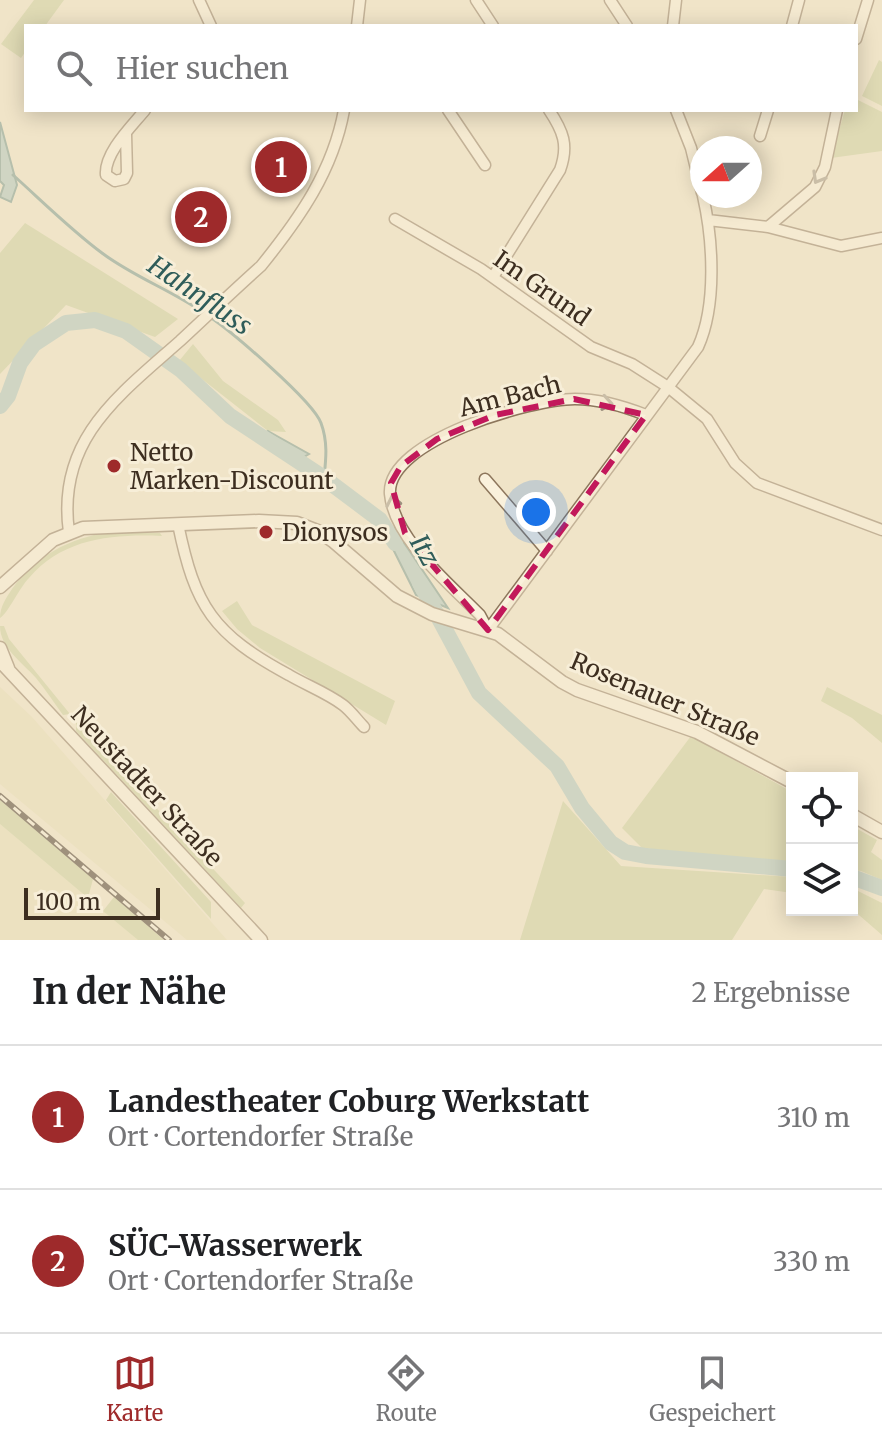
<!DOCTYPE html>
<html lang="de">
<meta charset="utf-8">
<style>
:root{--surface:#fff;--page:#f6f6f6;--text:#202124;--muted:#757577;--line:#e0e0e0;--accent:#9e2a2b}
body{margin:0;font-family:Merriweather,serif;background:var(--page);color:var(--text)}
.controls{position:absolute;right:24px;bottom:24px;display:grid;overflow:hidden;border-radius:0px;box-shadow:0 4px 20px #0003}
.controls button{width:72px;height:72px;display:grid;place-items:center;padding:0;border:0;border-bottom:2px solid var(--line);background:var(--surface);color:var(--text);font:40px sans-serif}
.compass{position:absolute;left:690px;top:136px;width:72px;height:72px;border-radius:50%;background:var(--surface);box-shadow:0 4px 20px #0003;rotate:249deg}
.scale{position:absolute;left:24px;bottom:20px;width:136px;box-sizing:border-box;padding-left:8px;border:4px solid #3d2e20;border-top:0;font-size:22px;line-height:28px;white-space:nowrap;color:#3d2e20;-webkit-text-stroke:6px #f7eed8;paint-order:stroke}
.you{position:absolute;left:536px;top:512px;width:28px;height:28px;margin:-20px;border:6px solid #fff;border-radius:50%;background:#1a73e8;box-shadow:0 0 0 12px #1a73e833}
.badge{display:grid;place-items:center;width:52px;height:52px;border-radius:50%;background:var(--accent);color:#fff;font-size:26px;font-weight:700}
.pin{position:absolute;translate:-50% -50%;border:4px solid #fff;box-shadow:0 2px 8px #0006}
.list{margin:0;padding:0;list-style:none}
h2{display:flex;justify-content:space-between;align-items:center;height:104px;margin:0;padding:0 32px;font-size:34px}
h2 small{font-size:26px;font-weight:400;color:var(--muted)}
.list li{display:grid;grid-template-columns:52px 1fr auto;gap:24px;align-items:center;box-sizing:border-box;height:144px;padding:0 32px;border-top:2px solid var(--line)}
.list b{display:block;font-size:30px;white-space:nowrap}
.list p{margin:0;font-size:26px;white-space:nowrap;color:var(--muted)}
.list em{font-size:26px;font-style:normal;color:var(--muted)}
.icon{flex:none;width:44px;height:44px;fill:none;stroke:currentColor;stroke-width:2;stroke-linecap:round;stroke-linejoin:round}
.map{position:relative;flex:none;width:882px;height:940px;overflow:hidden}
.search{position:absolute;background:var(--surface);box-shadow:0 4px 20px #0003;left:24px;right:24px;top:24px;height:88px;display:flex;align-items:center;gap:20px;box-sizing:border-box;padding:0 28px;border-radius:0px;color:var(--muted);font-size:30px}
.sheet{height:392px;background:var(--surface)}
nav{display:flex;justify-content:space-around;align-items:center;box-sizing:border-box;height:112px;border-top:2px solid var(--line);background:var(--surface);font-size:22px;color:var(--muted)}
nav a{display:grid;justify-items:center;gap:4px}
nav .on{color:var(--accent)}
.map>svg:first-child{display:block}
.farmland{fill:#e6deb5}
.green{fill:#c9cf9b}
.water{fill:#a9c4bc;stroke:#6f938a;stroke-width:2}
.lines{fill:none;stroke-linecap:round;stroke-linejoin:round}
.stream{stroke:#6f938a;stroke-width:3}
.river{stroke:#a9c4bc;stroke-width:16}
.minor-casing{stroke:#8d765c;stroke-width:13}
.tertiary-casing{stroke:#8d765c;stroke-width:15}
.minor{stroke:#faf1dc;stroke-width:10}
.tertiary{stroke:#faf1dc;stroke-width:12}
.rail-casing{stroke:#3d2e20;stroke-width:6}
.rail{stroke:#f7eed8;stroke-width:3;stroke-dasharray:9;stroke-linecap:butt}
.oneway{stroke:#9c907e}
.marked{fill:none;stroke:#c2185b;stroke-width:6;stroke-dasharray:16 10;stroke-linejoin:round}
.poi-dot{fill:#9e2a2b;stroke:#f7eed8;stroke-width:3}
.labels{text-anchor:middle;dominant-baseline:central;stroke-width:6;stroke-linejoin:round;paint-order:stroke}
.street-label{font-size:24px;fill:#3d2e20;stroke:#f7eed8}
.poi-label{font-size:24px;fill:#3d2e20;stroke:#f7eed8;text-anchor:start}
.water-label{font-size:26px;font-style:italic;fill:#2f5d5a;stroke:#f7eed8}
</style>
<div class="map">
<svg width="882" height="940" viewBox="0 0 882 940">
<rect width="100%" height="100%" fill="#f0e4c8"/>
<!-- farmland -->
<path class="farmland" d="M0 687 32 717 227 940H187L0 784Z
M0 824 138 940H0Z"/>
<!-- green -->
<path class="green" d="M34 0H64L45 26H26V51L21 58 1 44Z
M879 60 882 62V106L862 96Z
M856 99 882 112V151L831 158 845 110H856Z
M25 223 178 319 155 337 66 305 0 374V253Z
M193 344 223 381 278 420 286 432 268 431 179 361Z
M109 532 160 533 162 536C113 534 63 538 29 578 19 588 9 612 0 618 0 607 6 598 12 589 37 555 68 539 109 532Z
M237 601 252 625 395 701 386 725 260 648 237 629 222 611Z
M0 626H4L9 639 70 714 63 715C54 703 46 690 36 678 22 662 0 648 0 626Z
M827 687 882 715V743L852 718 821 701Z
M76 722 245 903 241 908 76 731Z
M691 736 792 792V863L642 848 622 828Z
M111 792 211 902V919L106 800Z
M0 800 93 879 88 898 0 824Z
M563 801 621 866 792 877V893L764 889 732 940H520Z
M852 826 877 840 871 852 882 860V880L861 871 852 870Z
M852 888 882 903V935L852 909Z
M114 897 164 940H138L103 911Z"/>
<!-- water -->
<path class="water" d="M0 122 17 185 11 202 0 197 4 185 0 181Z
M268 431 309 454 295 462 256 439Z
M379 527 394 528 448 608 416 595 384 531Z"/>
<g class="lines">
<!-- stream -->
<path class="stream" d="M13 175C42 201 71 230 102 253 134 277 171 290 204 313
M210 317C232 332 313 401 321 423 328 442 326 459 324 478"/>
<!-- river -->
<path class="river" d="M0 406 8 396 20 363 34 344 66 323 95 320 126 331 181 370 230 416 324 478 380 520 395 543
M420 583 479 693 557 766 582 808 611 843 625 852 646 856 792 869
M852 877 882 888"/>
<defs>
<path id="minor" d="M199 0 211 26
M476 0 493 26
M610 0 627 26
M357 26 360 0
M673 26 676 0
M792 26 799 0
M856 39 868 0
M448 110 485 165
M676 110 691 148 702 193
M126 134 127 173 124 179 115 181 106 175C104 153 132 126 145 110
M760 136 768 110
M395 219 481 269 591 347 632 364 668 387 707 419 735 463 757 483 882 530
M708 220 768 227 841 246 882 238
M768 227 815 187 825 167 837 110
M493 277 560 170C569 145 563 131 549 110
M646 415C623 406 600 399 575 399 533 399 386 440 390 494 394 539 450 584 480 615L488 630 698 347C717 305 713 240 703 196
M485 479 547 551
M178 524C195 607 213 634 289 675 306 685 327 693 343 705 351 711 357 720 364 727
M69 532C56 440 119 395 180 341 207 316 233 291 261 266 299 219 333 171 344 110"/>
<path id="tertiary" d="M0 587 53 540 83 528 259 521 297 523 320 532 333 541 397 596 432 614 498 634 562 682 577 690 697 732 792 782
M0 648 8 668
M0 661 261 940
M852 815 882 832"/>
</defs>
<!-- minor casing -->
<use href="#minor" class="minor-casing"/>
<!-- tertiary casing -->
<use href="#tertiary" class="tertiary-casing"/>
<!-- minor -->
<use href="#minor" class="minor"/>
<!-- tertiary -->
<use href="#tertiary" class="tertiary"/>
<defs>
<path id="rail" d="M0 796 169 940"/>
</defs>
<!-- rail casing -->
<use href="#rail" class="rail-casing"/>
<!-- rail -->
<use href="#rail" class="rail"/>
</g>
<!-- one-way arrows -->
<defs><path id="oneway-chevron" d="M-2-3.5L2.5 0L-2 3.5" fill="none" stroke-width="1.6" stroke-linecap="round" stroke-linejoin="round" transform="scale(2)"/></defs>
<g class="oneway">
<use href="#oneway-chevron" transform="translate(818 178) rotate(120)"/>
<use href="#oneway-chevron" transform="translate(607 403) rotate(9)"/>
<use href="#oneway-chevron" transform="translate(393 501) rotate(-102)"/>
</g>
<!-- marked area -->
<path d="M0 0H882V940H0ZM574 399 646 415 488 630 405 533 391 483 401 466 437 439 495 415Z" fill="#f0e4c8" fill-opacity=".55" fill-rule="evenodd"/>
<path class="marked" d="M574 399 646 415 488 630 405 533 391 483 401 466 437 439 495 415Z"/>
<!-- markers -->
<g class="poi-dot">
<circle cx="114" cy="466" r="8"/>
<circle cx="266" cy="532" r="8"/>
</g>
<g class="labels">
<!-- street labels -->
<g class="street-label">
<text transform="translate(542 288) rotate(35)">Im Grund</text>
<text transform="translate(510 396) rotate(-14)">Am Bach</text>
<text transform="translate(665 699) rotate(23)">Rosenauer Straße</text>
<text transform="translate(147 786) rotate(47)">Neustadter Straße</text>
</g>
<!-- poi labels -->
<g class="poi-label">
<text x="130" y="452">Netto<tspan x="130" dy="28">Marken-Discount</tspan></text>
<text x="282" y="532">Dionysos</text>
</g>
<!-- water labels -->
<g class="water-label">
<text transform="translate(200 295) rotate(34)">Hahnfluss</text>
<text transform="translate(425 550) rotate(60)">Itz</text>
</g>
</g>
</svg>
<div class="controls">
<button><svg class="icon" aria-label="locate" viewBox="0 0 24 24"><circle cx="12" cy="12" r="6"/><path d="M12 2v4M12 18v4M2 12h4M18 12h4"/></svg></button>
<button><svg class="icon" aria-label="layers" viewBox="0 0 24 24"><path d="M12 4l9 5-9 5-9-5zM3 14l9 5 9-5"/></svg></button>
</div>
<svg class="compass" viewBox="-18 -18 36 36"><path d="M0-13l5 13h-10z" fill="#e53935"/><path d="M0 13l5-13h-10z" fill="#757577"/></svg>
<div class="scale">100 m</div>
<div class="you"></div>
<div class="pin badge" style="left:281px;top:167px">1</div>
<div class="pin badge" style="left:201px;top:217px">2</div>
<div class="search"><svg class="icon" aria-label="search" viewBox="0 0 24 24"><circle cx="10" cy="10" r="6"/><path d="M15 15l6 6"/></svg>Hier suchen</div>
</div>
<section class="sheet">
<h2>In der Nähe<small>2 Ergebnisse</small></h2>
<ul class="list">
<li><span class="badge">1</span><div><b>Landestheater Coburg Werkstatt</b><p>Ort · Cortendorfer Straße</p></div><em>310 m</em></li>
<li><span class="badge">2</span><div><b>SÜC-Wasserwerk</b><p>Ort · Cortendorfer Straße</p></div><em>330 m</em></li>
</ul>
</section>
<nav>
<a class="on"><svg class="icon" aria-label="map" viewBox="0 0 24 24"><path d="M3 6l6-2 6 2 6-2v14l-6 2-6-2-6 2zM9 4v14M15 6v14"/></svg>Karte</a>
<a><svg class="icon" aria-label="directions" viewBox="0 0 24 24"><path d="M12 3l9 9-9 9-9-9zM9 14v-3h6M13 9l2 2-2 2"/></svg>Route</a>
<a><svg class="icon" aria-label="saved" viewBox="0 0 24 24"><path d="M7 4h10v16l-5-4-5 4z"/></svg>Gespeichert</a>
</nav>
